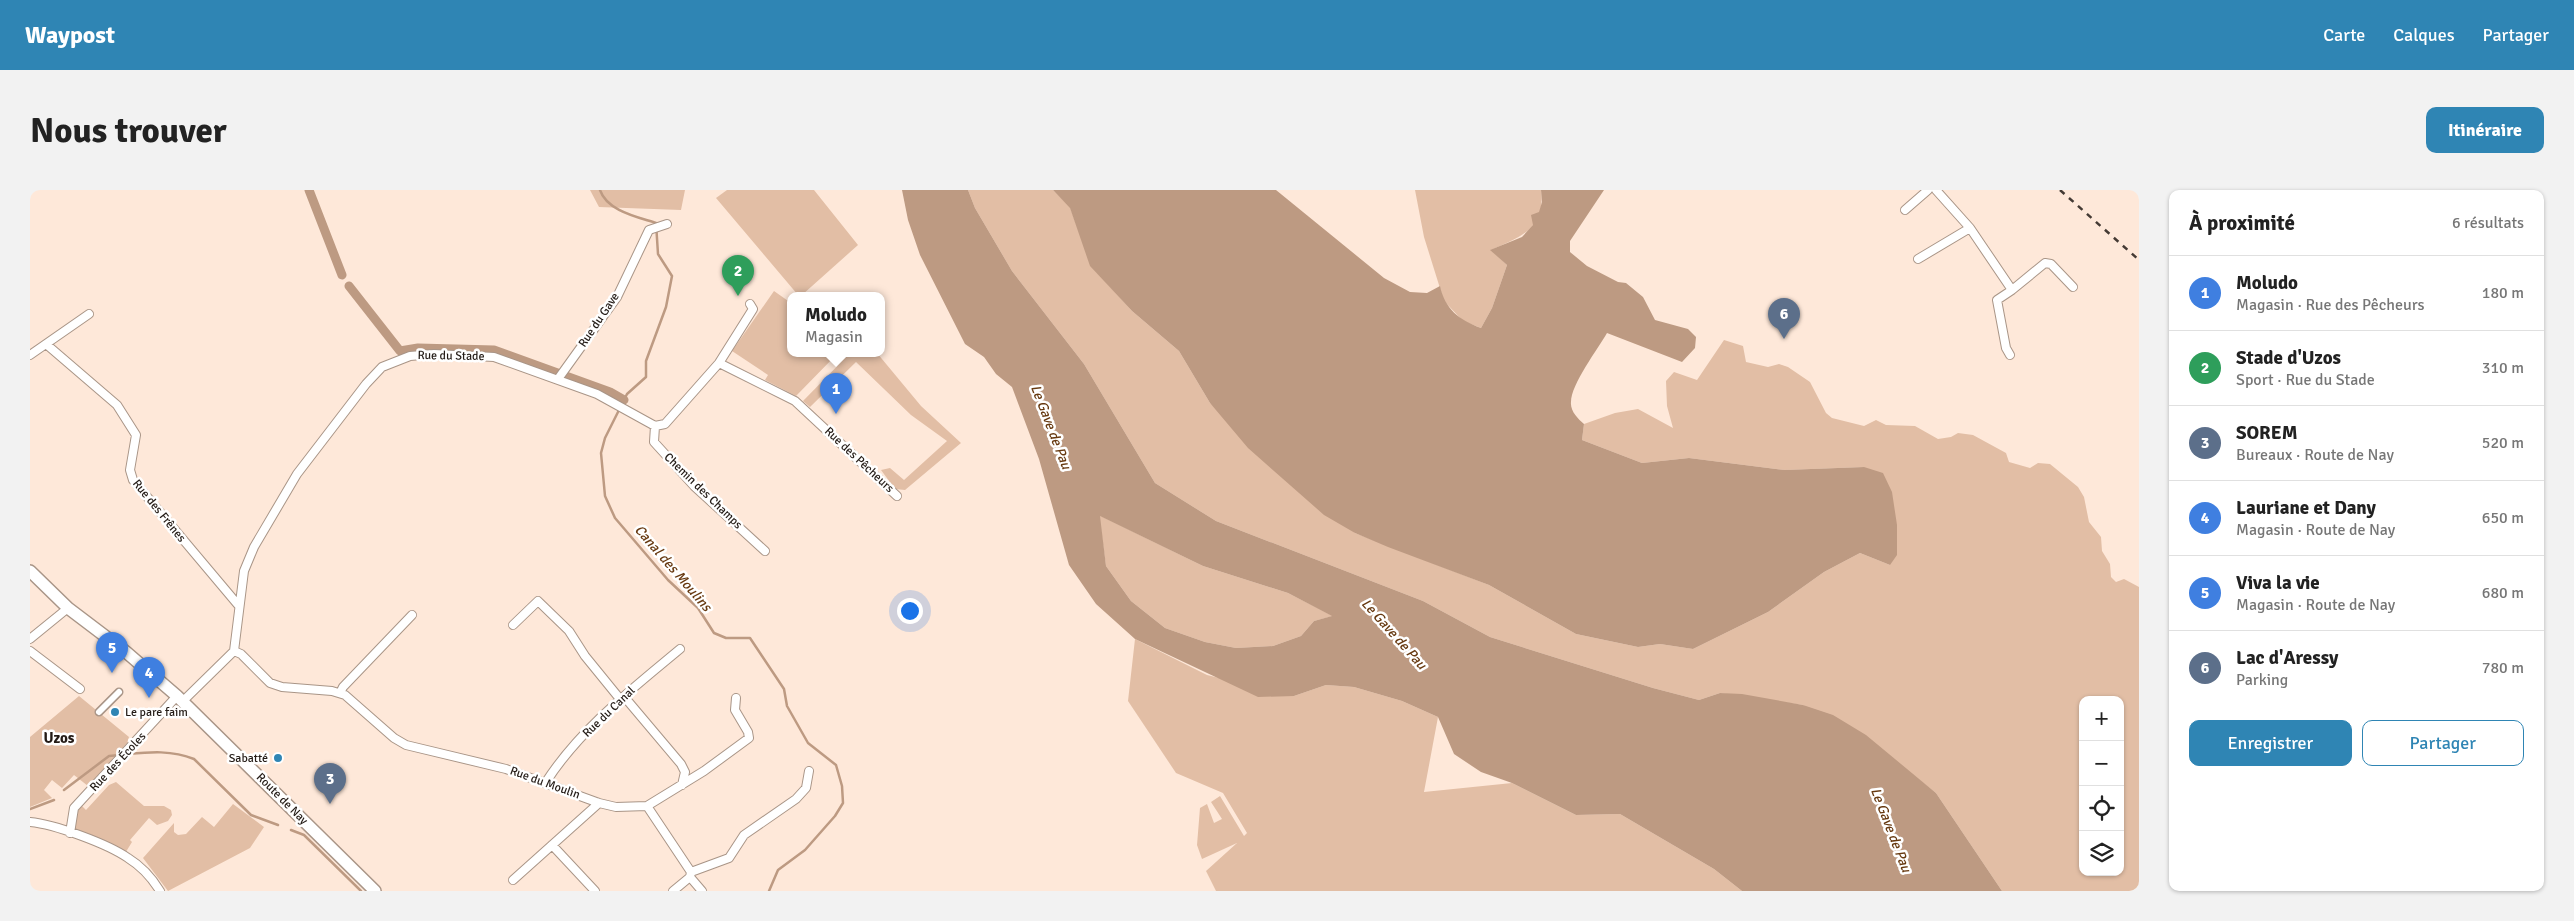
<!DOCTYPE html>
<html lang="fr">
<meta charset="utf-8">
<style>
:root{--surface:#fff;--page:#f2f2f2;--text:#222;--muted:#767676;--line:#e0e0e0;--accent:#2f85b4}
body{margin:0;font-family:Signika,sans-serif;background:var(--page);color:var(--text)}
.controls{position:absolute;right:15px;bottom:15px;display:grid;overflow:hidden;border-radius:10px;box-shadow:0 1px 4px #0004}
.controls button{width:45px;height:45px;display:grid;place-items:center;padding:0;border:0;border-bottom:1px solid var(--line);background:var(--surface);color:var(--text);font:25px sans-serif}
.you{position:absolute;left:879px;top:420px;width:18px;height:18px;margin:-12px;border:4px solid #fff;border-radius:50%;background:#1a73e8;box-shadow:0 0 0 8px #1a73e833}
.badge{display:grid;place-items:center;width:32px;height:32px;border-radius:50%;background:var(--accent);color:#fff;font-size:16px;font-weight:700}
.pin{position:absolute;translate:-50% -41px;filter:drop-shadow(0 1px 2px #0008)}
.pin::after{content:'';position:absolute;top:26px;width:18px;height:15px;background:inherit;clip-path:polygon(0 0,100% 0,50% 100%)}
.popup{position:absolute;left:757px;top:102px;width:98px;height:65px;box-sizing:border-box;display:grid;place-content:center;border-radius:10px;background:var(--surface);filter:drop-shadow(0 1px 4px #0005);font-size:16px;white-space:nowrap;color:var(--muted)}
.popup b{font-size:19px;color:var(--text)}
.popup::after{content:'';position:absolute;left:50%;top:100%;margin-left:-10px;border:10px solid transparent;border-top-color:var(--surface)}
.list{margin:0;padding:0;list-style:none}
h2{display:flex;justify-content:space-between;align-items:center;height:65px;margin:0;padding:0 20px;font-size:21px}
h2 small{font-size:16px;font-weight:400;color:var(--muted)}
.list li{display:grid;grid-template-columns:32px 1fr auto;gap:15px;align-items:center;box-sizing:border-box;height:75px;padding:0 20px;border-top:1px solid var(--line)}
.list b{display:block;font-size:19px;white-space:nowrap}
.list p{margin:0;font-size:16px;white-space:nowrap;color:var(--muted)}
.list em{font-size:16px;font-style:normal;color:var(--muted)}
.actions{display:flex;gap:10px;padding:15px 20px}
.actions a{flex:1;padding:11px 0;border:1px solid var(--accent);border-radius:10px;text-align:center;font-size:18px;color:var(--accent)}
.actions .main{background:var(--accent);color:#fff}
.icon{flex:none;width:28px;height:28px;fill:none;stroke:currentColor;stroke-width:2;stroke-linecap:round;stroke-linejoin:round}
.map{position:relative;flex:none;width:2109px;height:701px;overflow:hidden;border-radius:10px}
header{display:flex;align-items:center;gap:30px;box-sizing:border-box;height:70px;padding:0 25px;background:var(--accent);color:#fff}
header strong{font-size:24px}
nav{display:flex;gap:28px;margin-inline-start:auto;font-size:18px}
.intro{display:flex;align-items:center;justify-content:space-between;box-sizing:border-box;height:120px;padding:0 30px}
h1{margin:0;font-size:35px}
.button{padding:12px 22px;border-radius:10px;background:var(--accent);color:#fff;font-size:18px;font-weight:700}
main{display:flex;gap:30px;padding:0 30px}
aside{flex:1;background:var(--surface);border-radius:10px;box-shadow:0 1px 4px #0004}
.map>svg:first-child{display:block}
.green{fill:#e2bea5;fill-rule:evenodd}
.water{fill:#bd9a82;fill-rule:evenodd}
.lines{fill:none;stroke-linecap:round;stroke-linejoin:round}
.stream{stroke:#bd9a82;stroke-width:2.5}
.canal{stroke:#bd9a82;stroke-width:9}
.pedestrian-casing{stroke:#a99587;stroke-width:9}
.minor-casing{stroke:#a99587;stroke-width:10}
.secondary-casing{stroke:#a99587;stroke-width:14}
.pedestrian{stroke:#fff;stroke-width:6}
.minor{stroke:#fff;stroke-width:8}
.secondary{stroke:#fff;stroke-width:11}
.rail{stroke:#443a34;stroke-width:2.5;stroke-dasharray:6 6;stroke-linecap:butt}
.poi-dot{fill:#2f85b4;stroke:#fff;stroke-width:2}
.labels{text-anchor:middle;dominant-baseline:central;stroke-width:5;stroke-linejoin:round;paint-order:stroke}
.street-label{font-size:12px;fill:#231b16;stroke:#fff}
.poi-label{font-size:12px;fill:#231b16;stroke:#fff;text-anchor:start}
.water-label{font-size:14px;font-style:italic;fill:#673910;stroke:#fff}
.quarter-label{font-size:15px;font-weight:bold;fill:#231b16;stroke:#fff}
</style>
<header>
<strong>Waypost</strong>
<nav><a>Carte</a><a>Calques</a><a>Partager</a></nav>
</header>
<div class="intro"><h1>Nous trouver</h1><a class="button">Itinéraire</a></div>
<main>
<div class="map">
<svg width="2109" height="701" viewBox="0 0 2109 701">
<rect width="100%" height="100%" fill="#fee8d9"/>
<!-- green -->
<path class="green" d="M560 0H655L651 20 569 17Z
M697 0H784L828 55 772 105H768L686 8Z
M938 0H1023L1040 17 1061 76 1102 121 1149 161 1180 213 1325 343 1459 395 1546 444 1608 457 1630 454 1663 459 1738 422 1794 382 1830 363 1860 375 1834 277 1755 280 1659 268 1612 273 1552 250 1554 234 1585 223 1608 219 1643 238 1637 216 1636 191 1644 182 1667 190 1694 150 1713 156 1716 172 1738 177 1749 174 1758 177 1780 192 1796 223 1802 228 1834 236 1846 230 1856 235 1885 236 1908 249 1921 247 1928 243 1943 245 1976 263 1979 272 2000 278 2008 273 2020 274 2048 297 2054 307 2059 332 2071 347 2072 361 2080 374 2081 387 2086 392 2094 389 2109 397V701H1972L1906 603 1873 577 1773 515 1690 503 1669 510 1623 498 1460 447 1393 411 1186 331 1125 293 1054 174 982 81 945 18ZM2053 510H2090V682H2053Z
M1385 0H1511C1516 39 1490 47 1461 60L1477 75 1462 118 1451 138 1433 131 1414 111 1394 47Z
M744 101 761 113V163H808L766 206 735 190 738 185 702 161Z
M820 163H847L891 216 931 253 875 300 865 299 851 280 860 278 874 290 917 251 881 225 826 172 780 217 773 211Z
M1069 325 1173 376 1258 403 1303 426 1284 431 1271 446 1243 456 1206 458 1175 452 1135 438 1101 411 1076 376Z
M1105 449 1177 485 1264 506 1296 495 1324 497 1372 511 1408 527 1394 602 1482 593 1546 625 1590 624 1684 679 1712 701H1186L1176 681 1207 653 1172 669 1167 655 1170 618 1177 614 1184 633 1192 629 1181 612 1190 606 1214 646 1217 643 1193 603 1146 583 1098 511Z
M49 506 99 547 97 553 58 596 44 585 32 598 22 590 14 600 22 608 0 617V547Z
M86 592 114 616H134L141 620 142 625 138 631 127 635 119 628 100 650 102 652 94 665 40 645 49 613 56 620 79 595Z
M203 614 234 637 220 658 138 701 113 668 144 633V642L148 645 156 644 172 627 184 637Z"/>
<!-- water -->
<path class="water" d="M872 0H938L945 18 982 81 1054 174 1125 293 1186 331 1393 411 1460 447 1623 498 1669 510 1690 503 1712 504 1773 515 1803 525 1836 545 1906 603 1972 701H1712L1684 679 1590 624 1546 625 1482 593 1451 582 1424 564 1408 527 1372 511 1324 497 1296 495 1264 506 1228 507 1105 449 1066 414 1039 375 1009 269 982 197 966 184 954 167 935 154 890 65 878 30ZM1070 326 1173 376 1258 403 1302 426 1284 431 1271 446 1243 456 1206 458 1175 452 1135 438 1101 411 1076 376Z
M1023 0H1246L1354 88 1380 102 1397 103 1410 96C1415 119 1429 130 1451 138L1462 118 1477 75 1460 60 1492 47 1503 35 1501 25 1509 22 1512 12 1511 0H1574L1540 51V62L1557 76 1588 92 1596 93 1613 107 1625 130 1658 139 1666 147 1665 158 1652 172 1577 143C1568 159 1541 194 1541 212 1540 221 1548 229 1554 234L1552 250 1612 273 1659 268 1755 280 1834 277 1853 283 1862 302 1867 335V365L1860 375 1830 363 1794 382 1738 422 1663 459 1630 454 1608 457 1546 444 1459 395 1358 357 1325 343 1294 325 1218 258 1180 213 1149 161 1102 121 1060 76 1040 18Z"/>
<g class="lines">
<!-- stream -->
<path class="stream" d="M570 0C577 21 608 27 626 33L628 64 642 86 636 117 616 171V187L597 204 575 248 571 263 575 306 585 328 638 390 668 418 684 443 696 448H720L754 499 757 516 778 553 806 575 812 596 813 613 805 626 775 660 748 680 739 701
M98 564C120 562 142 560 164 569L221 625 248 635
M34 600 79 566 90 565
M0 619 24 610
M261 640 274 645 331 701"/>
<!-- canal -->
<path class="canal" d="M279 0 312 85
M319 96 370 161 388 158 464 160 580 202 594 210"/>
<defs>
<path id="pedestrian" d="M69 522 89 502"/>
<path id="minor" d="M1906 0 1940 38 1982 100 1967 110 1976 158 1980 165
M1875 20 1898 0
M1888 69 1940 38
M1982 100 2015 73 2021 74 2043 97
M16 154 87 215 106 245 100 280 103 290 209 416
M0 165 59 124
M689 173 765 211 867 306
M528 189 587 107 619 40 637 34
M625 236 624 252 664 296 735 361
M483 435 508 411 539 441 555 466 590 509 597 510 651 574 655 582 652 595
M0 449 38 418
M0 461 50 499
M204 461 211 464 240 493 252 497 302 501 315 505 364 548 376 555 476 579 569 613 586 617 617 616 661 682 699 668 714 645 766 609 776 598 779 581
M310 503 313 497 382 425
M153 511 204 461 214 381 224 357 267 284 336 194 352 177 380 166 404 164 464 167 567 204 625 236 635 234 689 173 723 119 720 114
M516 592C550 539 602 499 650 459
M617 616 674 581 719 548 718 542 705 520 706 508
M0 632C24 634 78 654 98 668 111 676 122 688 130 701
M40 643 44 618 147 506
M522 655 565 701
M660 687 672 701
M483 690 569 613
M643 701 660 687 661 682"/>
<path id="secondary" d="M0 381 38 418 96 462 147 506 345 701"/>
</defs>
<!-- pedestrian casing -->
<use href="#pedestrian" class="pedestrian-casing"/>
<!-- minor casing -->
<use href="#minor" class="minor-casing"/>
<!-- secondary casing -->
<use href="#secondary" class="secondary-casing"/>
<!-- pedestrian -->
<use href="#pedestrian" class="pedestrian"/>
<!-- minor -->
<use href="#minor" class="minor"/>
<!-- secondary -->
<use href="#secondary" class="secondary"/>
<!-- rail -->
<path class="rail" d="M2030 0 2109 70"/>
</g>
<!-- markers -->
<g class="poi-dot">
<circle cx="85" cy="522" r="5"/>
<circle cx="248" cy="568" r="5"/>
</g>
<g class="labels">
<!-- street labels -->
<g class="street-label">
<text transform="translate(569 130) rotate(-56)">Rue du Gave</text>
<text transform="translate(421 166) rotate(1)">Rue du Stade</text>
<text transform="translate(829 270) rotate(43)">Rue des Pêcheurs</text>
<text transform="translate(673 301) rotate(44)">Chemin des Champs</text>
<text transform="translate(129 321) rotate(51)">Rue des Frênes</text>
<text transform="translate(579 522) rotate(-44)">Rue du Canal</text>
<text transform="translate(88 572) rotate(-47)">Rue des Écoles</text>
<text transform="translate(515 593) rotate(20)">Rue du Moulin</text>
<text transform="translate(252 609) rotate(45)">Route de Nay</text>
</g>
<!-- poi labels -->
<g class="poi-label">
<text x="95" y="522">Le pare faim</text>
<text x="238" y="568" text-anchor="end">Sabatté</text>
</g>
<!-- water labels -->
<g class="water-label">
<text transform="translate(1021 237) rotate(69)">Le Gave de Pau</text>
<text transform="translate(643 378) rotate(49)">Canal des Moulins</text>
<text transform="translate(1364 444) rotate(48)">Le Gave de Pau</text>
<text transform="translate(1861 640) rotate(69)">Le Gave de Pau</text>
</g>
<!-- quarter labels -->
<g class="quarter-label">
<text x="29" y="548">Uzos</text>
</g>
</g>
</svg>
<div class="controls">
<button>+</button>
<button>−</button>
<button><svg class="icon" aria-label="locate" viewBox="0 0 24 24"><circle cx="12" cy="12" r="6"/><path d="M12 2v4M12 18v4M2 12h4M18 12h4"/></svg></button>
<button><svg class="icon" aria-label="layers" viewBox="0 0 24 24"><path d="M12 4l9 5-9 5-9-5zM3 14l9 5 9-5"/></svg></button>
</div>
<div class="you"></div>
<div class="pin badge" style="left:806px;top:224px;background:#3f7fe0">1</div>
<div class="popup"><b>Moludo</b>Magasin</div>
<div class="pin badge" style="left:708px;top:106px;background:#2e9e5b">2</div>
<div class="pin badge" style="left:300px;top:614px;background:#5c6f8a">3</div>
<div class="pin badge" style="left:119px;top:508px;background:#3f7fe0">4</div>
<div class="pin badge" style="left:82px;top:483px;background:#3f7fe0">5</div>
<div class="pin badge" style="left:1754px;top:149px;background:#5c6f8a">6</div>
</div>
<aside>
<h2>À proximité<small>6 résultats</small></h2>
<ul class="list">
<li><span class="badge" style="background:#3f7fe0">1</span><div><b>Moludo</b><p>Magasin · Rue des Pêcheurs</p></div><em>180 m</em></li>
<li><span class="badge" style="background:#2e9e5b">2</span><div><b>Stade d'Uzos</b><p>Sport · Rue du Stade</p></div><em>310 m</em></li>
<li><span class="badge" style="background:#5c6f8a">3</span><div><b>SOREM</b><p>Bureaux · Route de Nay</p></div><em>520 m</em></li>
<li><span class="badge" style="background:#3f7fe0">4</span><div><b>Lauriane et Dany</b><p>Magasin · Route de Nay</p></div><em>650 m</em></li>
<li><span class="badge" style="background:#3f7fe0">5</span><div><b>Viva la vie</b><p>Magasin · Route de Nay</p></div><em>680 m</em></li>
<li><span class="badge" style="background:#5c6f8a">6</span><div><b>Lac d'Aressy</b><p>Parking</p></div><em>780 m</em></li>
</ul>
<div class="actions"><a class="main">Enregistrer</a><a>Partager</a></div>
</aside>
</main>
